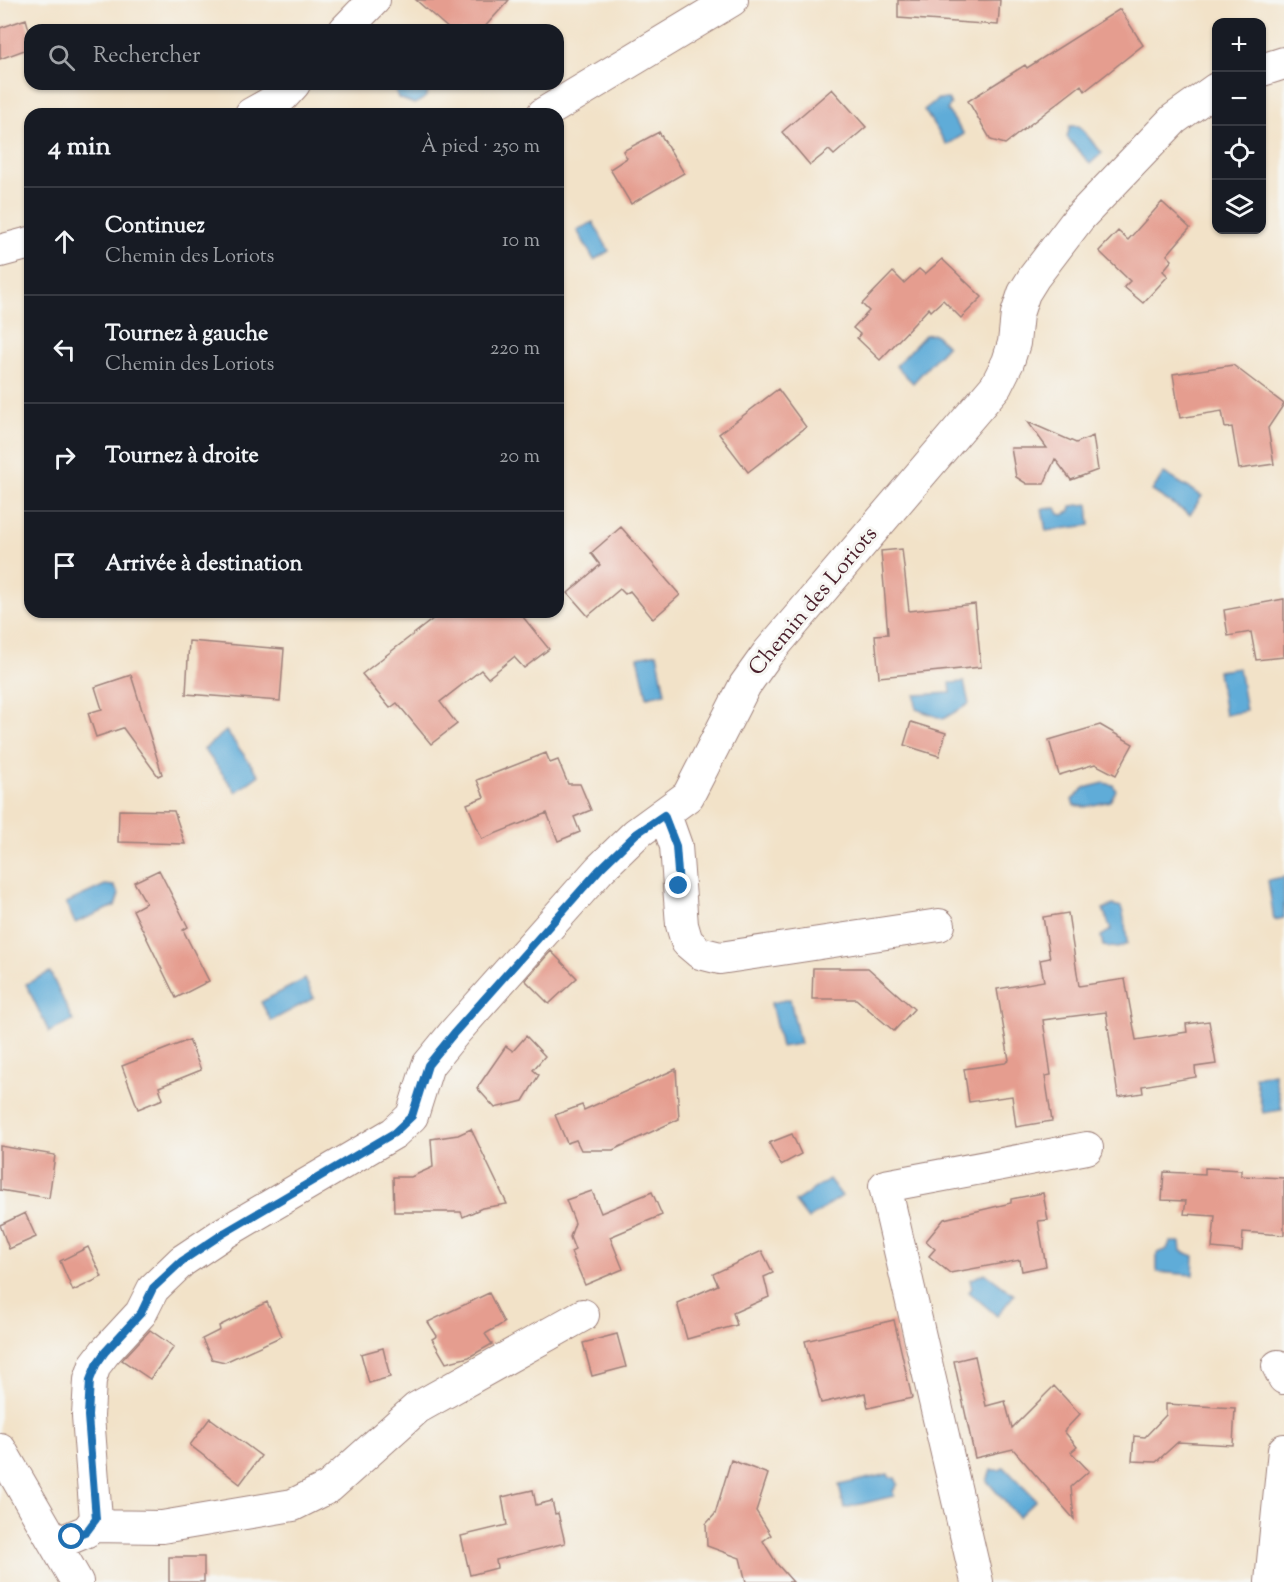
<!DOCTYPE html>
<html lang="fr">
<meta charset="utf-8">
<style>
:root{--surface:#171b24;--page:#20242c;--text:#f1f3f6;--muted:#9ea1a6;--line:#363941}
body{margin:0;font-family:"Sorts Mill Goudy",serif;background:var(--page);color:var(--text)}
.controls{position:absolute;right:18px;top:18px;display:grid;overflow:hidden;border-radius:12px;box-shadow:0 2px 4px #0004}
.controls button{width:54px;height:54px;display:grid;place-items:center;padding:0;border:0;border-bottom:2px solid var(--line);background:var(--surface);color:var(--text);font:30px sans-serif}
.stop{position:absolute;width:18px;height:18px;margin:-14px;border:4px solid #1f6fb2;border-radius:50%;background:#fff}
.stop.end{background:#1f6fb2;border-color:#fff;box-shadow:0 2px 6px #0008}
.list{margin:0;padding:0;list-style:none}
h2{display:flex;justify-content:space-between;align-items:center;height:78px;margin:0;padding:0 24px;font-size:26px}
h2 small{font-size:20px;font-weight:400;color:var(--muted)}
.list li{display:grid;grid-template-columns:39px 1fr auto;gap:18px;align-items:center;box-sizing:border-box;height:108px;padding:0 24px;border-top:2px solid var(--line)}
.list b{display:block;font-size:22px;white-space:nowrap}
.list p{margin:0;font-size:20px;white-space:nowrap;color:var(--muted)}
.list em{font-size:20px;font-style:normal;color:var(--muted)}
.icon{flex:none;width:33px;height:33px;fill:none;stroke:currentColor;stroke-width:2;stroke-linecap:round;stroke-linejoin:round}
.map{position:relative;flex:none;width:1284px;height:1582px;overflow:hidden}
.search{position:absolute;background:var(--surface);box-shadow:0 2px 4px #0004;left:24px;top:24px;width:540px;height:66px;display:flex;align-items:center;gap:15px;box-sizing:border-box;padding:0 21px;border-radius:18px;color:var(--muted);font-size:22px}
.panel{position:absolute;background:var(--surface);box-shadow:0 2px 4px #0004;left:24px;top:108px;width:540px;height:510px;border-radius:18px}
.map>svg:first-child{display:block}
.water{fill:#5eacd8;stroke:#546682;stroke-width:1.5}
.building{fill:#e59d8f}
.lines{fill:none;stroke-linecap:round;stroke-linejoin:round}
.minor-casing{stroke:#9e807a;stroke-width:34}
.minor{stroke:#fff;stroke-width:32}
.route{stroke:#1f6fb2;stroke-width:8}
.labels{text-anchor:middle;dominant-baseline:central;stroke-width:6;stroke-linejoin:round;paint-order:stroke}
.street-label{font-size:22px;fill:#4a1f2b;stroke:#f6f6f2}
</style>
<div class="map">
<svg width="1284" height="1582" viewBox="0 0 1284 1582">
<rect width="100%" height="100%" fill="#f6f6f2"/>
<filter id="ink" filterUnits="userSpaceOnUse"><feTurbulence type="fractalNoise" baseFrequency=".0167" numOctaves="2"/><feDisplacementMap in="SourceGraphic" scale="12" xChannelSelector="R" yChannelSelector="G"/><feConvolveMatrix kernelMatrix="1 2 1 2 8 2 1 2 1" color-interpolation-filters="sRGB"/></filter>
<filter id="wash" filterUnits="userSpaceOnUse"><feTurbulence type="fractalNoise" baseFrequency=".008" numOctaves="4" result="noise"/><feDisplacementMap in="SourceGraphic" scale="24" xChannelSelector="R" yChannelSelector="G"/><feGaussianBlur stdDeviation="1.35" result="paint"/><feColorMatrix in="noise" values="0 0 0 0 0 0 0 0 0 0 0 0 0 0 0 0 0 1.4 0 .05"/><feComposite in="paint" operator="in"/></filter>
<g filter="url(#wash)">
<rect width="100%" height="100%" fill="#f2e2c8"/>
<!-- water -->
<path class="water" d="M393 84H430C430 95 424 100 414 104L398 98Z
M938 99H948L951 104 947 110 964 134 947 145 924 110Z
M1070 126H1079L1102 153 1090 164 1067 137Z
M593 222 609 251 594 260 577 230Z
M935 334 947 346 913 383 896 366 925 335Z
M1164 473 1202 496 1190 515 1152 491Z
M1088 504 1090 525 1046 531 1042 509 1056 508 1059 514 1063 515 1070 511 1071 506Z
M657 653 665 693 647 697 638 657Z
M1239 668 1246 711 1225 715 1218 671Z
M964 682 969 704 943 719 916 709 915 695 951 693 950 683Z
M226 731 259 775 236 792 204 749Z
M1104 783 1113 785 1116 790 1110 801 1085 807 1074 805 1072 800 1084 788Z
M1284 877V918L1274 920 1268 880Z
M105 885 114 886 119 894 115 906 75 923 66 903Z
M1113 905 1121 907C1124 913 1127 937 1127 944L1118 948 1103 946 1101 936 1111 930 1103 909Z
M50 972 73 1021 49 1032 26 984Z
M305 979 314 998 271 1021 261 1002Z
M790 999 800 1044 781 1047 771 1003Z
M1274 1073 1282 1110 1263 1113 1255 1077Z
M829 1179 842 1196 808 1219 795 1202Z
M1170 1242H1180L1181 1251 1194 1256 1193 1275 1157 1272V1253L1167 1249Z
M985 1273 1014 1295 997 1316 969 1292 972 1288 970 1280Z
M1004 1467 1036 1500 1018 1517 987 1481 991 1470H1000Z
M888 1474 889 1477 895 1478 898 1484 893 1491 894 1496 844 1508 839 1485Z"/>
<g id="blocks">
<!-- building -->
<path class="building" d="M416 0H509L482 30H450Z
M898 0H1000L998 25 898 18Z
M1120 9 1143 45 1085 91 1081 85 1005 144 991 140 968 101 1025 65 1027 68Z
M26 19 30 33V48L0 59V28Z
M832 89 866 127 834 155 829 150 810 165 782 132Z
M659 132 684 173 631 204 610 169 627 158 623 151Z
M1162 202 1190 228 1167 255 1172 260 1163 271 1168 276 1143 303 1124 287 1130 281 1099 251 1118 231 1128 240Z
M942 259 982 297 961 318 943 300 931 311 929 308 880 360 857 338 860 334 853 328 869 311 862 304 893 272 904 283 919 269 925 274Z
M1233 365 1284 404 1268 428 1274 464 1239 469 1232 427 1225 428 1222 411 1180 418 1173 374Z
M778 389 806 427 748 472 719 434Z
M1028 422 1076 443 1093 436 1098 470 1071 480 1055 459 1044 484H1027L1016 477 1011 448H1047Z
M621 527 680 595 653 619 630 591 625 594 620 589 588 616 568 593 600 565 591 553Z
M902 549 909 611 975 604 981 667 879 677 875 635 888 634 881 551Z
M1284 599V657L1256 660 1251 632 1228 636 1224 610Z
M442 612H519L549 649 524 668 514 657 488 678 481 670 440 702 457 724 431 744 397 703 390 708 362 674Z
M189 641 284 649 280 701 186 694Z
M131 675 162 774 158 776 123 728 96 737 88 713 102 709 95 687Z
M911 722 946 733 939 756 904 745Z
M1100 725 1133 744 1116 775 1095 764 1059 775 1049 740Z
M546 753 550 763 558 760 568 784H580L591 810 574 817 580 832 558 841 547 813 482 839 467 804 484 797 477 780Z
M119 810 174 811 185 844 118 842Z
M159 870 188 927 183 930 209 981 176 998 133 910 146 903 134 882Z
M1068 913 1079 986 1125 979 1136 1040 1187 1032 1186 1024 1209 1021 1216 1064 1195 1067 1196 1077 1142 1086 1143 1093 1118 1097 1106 1012 1043 1020 1051 1075 1045 1076 1052 1121 1016 1127 1012 1096 969 1102 964 1069 1005 1063 1009 1060 997 989 1044 981 1040 960 1050 958 1043 917Z
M551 951 577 978 549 1004 525 980Z
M813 968H868L914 1009 894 1031 856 999H812Z
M526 1036 545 1056 533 1070 539 1075 523 1101 495 1108 477 1088 506 1046 513 1051Z
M189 1040 201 1070 159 1087 163 1099 138 1109 122 1066Z
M676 1069 679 1119 613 1150H581L576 1140 567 1143 555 1115 582 1105 584 1110Z
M471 1129 507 1204 482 1208 463 1217 461 1212H394L393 1177H411L433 1167 431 1139 458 1135Z
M792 1134 801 1154 781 1165 769 1143Z
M0 1146 55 1155 49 1198 0 1190Z
M1205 1168 1241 1170V1176L1284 1178V1235L1243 1232 1242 1251 1212 1248 1215 1216 1184 1214 1186 1201 1162 1200 1164 1172 1205 1174Z
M592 1191 601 1213 652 1192 662 1215 610 1237 623 1269 585 1285 571 1252 575 1250 570 1237 575 1223 566 1200Z
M1043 1193 1048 1220 1038 1221 1046 1266 1022 1271 1020 1260 950 1273 929 1256 935 1249 926 1241 944 1219 1011 1203V1199Z
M25 1213 36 1237 9 1249 0 1225Z
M88 1247 102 1277 73 1291 60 1261Z
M762 1251 773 1273 764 1277 769 1297 733 1313 737 1325 687 1339 677 1303 718 1285 713 1274Z
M489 1293 504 1323 485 1334 492 1344 469 1357 446 1363 432 1339 437 1336 428 1322Z
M267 1302 282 1336 225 1362 212 1359 202 1339 220 1330 219 1326Z
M894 1320 912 1398 868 1408 865 1393 821 1403 805 1341Z
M150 1330 174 1347 150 1379 122 1360Z
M617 1334 626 1367 592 1376 583 1343Z
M383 1348 390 1377 369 1383 361 1354Z
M975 1356 986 1406 1005 1401 1012 1428 1054 1386 1080 1414 1064 1431 1077 1447 1071 1452 1089 1471 1071 1487 1074 1519 1013 1449 975 1458 954 1361Z
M1166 1404 1235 1408 1233 1445 1178 1442 1156 1462 1132 1461 1134 1436 1145 1437 1166 1415Z
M210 1418 261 1456 240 1484 190 1445Z
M731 1460 768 1474 756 1511 771 1535 763 1541 777 1564 793 1582H746L740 1558 707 1546 706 1524 715 1514Z
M533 1490 536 1505 552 1501 555 1514 558 1513 565 1543 496 1560 497 1568 470 1575 461 1536 507 1525 502 1497Z
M169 1557H204V1582H169Z"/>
</g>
</g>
<g filter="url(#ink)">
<use href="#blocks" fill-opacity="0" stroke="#9e807a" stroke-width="1.5"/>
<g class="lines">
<defs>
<path id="minor" d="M345 30 374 0
M1262 70 1284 63
M251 114 283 96 294 84
M543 114 732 0
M0 251 30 243
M665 815 676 846 682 925 687 942 700 953 720 958 939 925
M1278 1366 1284 1378
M0 1449 77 1582
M92 1526 162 1527 293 1505 329 1487 417 1408 583 1315
M56 1544 87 1531 96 1519 88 1416 90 1380 95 1365 105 1352 141 1313 153 1289 182 1261 224 1233 394 1133 412 1116 428 1065 455 1032 600 869 636 834 688 796 745 685 768 653 996 386 1008 362 1014 343 1017 314 1024 293 1034 277 1079 218 1174 119 1216 89
M977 1582 885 1186 1087 1148
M1271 1582 1284 1450"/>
</defs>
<!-- minor casing -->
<use href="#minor" class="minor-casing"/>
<!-- minor -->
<use href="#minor" class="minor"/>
</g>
</g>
<g class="lines" filter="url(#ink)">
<!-- route -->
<path class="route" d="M72 1537 87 1531 96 1519 88 1416 90 1380 96 1365 105 1352 141 1313 153 1288 182 1261 224 1233 394 1133 412 1116 428 1065 455 1032 600 869 636 834 664 815 676 846 679 886"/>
</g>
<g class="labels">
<!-- street labels -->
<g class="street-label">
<text transform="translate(814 602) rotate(-50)">Chemin des Loriots</text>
</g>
</g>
</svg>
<div class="controls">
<button>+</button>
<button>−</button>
<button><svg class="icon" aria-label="locate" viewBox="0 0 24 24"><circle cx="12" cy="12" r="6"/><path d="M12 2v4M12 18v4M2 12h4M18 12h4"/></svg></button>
<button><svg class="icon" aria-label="layers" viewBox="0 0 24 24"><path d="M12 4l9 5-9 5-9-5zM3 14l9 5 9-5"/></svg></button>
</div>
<div class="stop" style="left:72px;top:1537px"></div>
<div class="stop end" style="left:679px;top:886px"></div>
<div class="search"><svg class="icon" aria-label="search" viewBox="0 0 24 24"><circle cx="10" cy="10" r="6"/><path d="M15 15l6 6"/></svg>Rechercher</div>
<section class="panel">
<h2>4 min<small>À pied · 250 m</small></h2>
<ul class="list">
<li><svg class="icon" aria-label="ahead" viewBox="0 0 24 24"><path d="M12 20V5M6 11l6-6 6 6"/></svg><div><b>Continuez</b><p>Chemin des Loriots</p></div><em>10 m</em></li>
<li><svg class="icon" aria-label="left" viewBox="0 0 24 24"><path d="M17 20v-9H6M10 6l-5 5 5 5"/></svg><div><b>Tournez à gauche</b><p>Chemin des Loriots</p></div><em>220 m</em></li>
<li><svg class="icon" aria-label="right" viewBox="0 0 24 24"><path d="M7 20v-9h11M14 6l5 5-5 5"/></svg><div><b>Tournez à droite</b></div><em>20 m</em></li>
<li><svg class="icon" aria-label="arrive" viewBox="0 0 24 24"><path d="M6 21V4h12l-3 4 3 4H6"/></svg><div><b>Arrivée à destination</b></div></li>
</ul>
</section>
</div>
